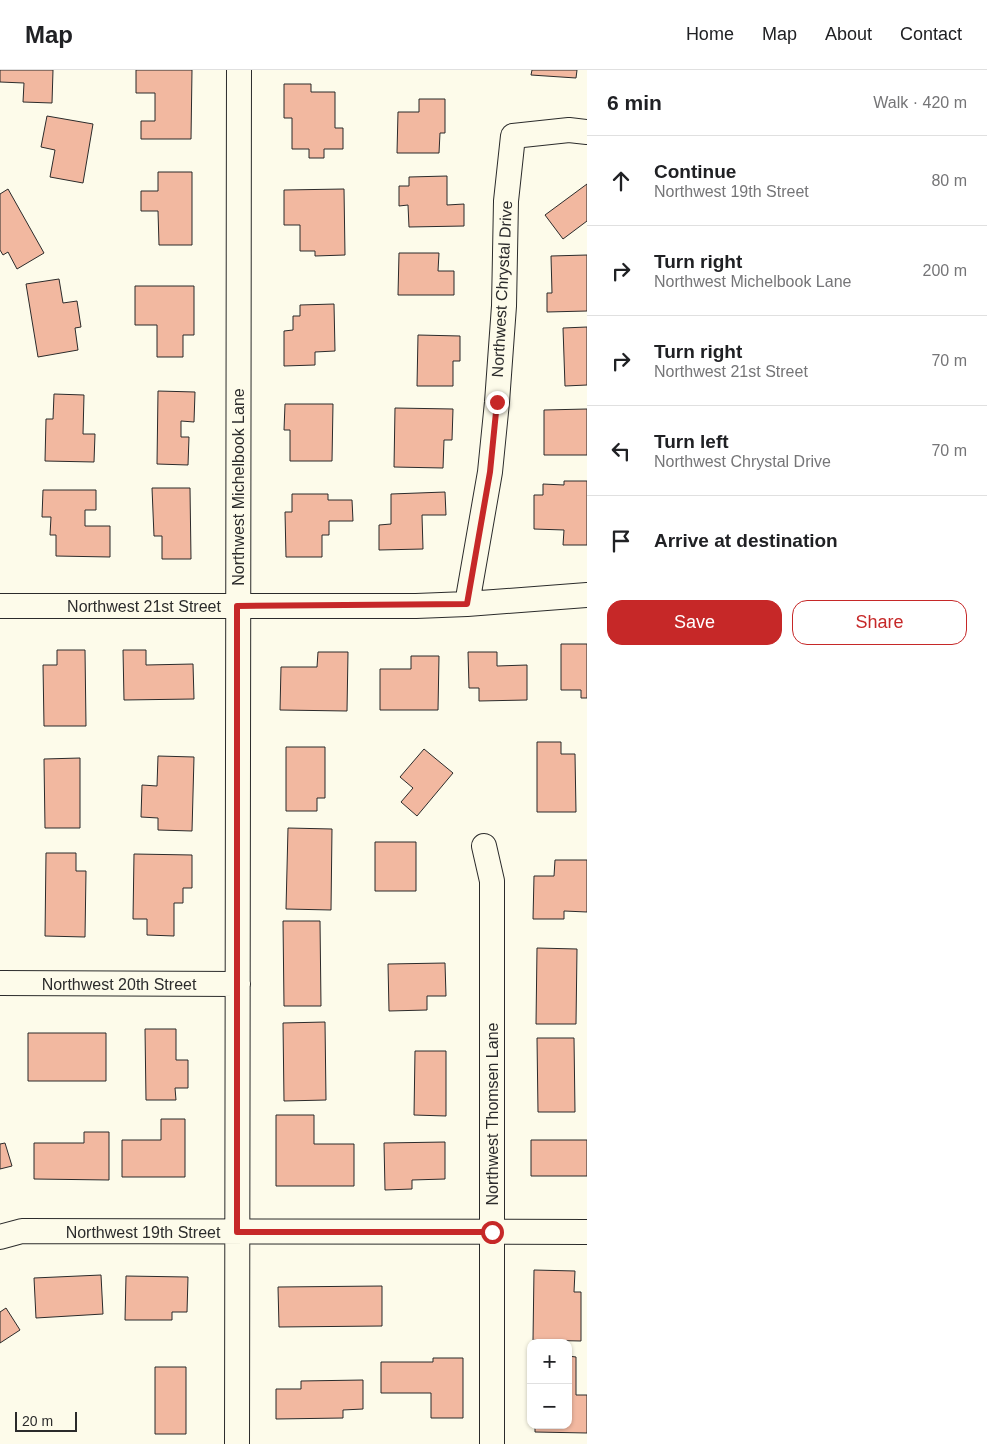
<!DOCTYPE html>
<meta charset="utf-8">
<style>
:root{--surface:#fff;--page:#f6f6f6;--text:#202124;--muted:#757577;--line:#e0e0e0;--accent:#c62828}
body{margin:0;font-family:Arial,sans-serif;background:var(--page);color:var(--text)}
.controls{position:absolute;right:15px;bottom:15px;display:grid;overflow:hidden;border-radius:10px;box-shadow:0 1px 4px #0004}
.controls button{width:45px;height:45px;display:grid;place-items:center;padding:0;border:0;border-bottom:1px solid var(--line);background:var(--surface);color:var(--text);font:25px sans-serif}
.scale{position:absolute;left:15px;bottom:12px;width:62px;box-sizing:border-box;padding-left:5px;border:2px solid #2b2b2b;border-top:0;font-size:14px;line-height:18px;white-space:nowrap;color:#2b2b2b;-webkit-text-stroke:4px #fdfbea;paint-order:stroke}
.stop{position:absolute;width:15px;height:15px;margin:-11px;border:4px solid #c62828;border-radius:50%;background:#fff}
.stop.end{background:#c62828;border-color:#fff;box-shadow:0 1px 5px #0008}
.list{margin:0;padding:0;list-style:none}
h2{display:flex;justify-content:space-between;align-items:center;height:65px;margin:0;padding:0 20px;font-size:21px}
h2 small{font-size:16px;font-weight:400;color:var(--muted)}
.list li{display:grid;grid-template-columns:32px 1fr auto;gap:15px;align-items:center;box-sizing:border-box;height:90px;padding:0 20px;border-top:1px solid var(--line)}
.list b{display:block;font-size:19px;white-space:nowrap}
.list p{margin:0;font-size:16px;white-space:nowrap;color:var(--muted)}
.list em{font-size:16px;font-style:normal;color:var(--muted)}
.actions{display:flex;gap:10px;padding:15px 20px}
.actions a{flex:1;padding:11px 0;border:1px solid var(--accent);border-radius:15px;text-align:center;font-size:18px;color:var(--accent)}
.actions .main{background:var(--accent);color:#fff}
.icon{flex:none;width:28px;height:28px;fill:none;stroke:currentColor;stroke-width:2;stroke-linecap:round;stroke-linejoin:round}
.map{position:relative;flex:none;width:587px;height:1374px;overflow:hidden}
header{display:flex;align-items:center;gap:30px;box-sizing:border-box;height:70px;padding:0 25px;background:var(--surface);border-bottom:1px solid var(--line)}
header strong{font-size:24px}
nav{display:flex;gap:28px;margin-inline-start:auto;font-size:18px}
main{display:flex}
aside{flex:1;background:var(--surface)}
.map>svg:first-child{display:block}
.building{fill:#f2b8a0;stroke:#2b2b2b}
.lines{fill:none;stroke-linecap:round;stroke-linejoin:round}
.minor-casing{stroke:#2b2b2b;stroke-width:26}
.minor{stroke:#fdfbea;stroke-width:24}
.route{stroke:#c62828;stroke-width:6}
.labels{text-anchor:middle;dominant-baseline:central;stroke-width:4;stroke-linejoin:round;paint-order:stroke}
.street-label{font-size:16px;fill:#2b2b2b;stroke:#fdfbea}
</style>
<header>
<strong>Map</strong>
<nav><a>Home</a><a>Map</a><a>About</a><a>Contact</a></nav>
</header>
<main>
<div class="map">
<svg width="587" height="1374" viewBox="0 0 587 1374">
<rect width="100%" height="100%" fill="#fdfbea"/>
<!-- building -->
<path class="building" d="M0 0H53L52 33 23 32 24 13 0 12Z
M136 0H192L191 69H141V51H155V23H136Z
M532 0H577L576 8 531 5Z
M284 14H311V22H335V58H343V79H324V88H309V79H292V48H284Z
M419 29H445V63H440L439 83H397L398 42H419Z
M47 46 93 54 83 113 50 107 55 80 41 77Z
M158 102H192V175H159L158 141H141V121H158Z
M447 106V135L464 134V156L409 157 408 135 399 136V116H409V107Z
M587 114V151L563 169 545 145Z
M8 119 44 183 17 199 8 182 3 185 0 180V124Z
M344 119 345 185 315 186V181H300V155H284V120Z
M399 183H439L438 201H454V225H398Z
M587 185V241L547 242V223H552L551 186Z
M59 209 63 233 77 231 81 257 75 258 78 280 38 287 26 214Z
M135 216H194V265H183V287H157V255H135Z
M334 234 335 281 315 282V295L284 296V261L293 260V246H300V235Z
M587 257V315L565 316 563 258Z
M418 265 460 266V291H453V316H417Z
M158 321 195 322 194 352 181 351V367H189L188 395 157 394Z
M54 324 84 325 83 364H95L94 392 45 391 46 349H53Z
M285 334H333L332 391H290V360H284Z
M395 338 453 339 452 370H444L443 398 394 397Z
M587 339V385H544V340Z
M564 411H587V475H563L564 460 534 459V425H543V414L564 415Z
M152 418H190L191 489H162V466H154Z
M43 420H96V440H85V456H110V487L56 486V465H50L51 447H42Z
M445 422 446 445H422L423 479 379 480V455L391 454V424Z
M292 424H328V430H352L353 451H329V465H322V487H286L285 442H292Z
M561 574H587V628H581V620H561Z
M57 580H85L86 656H44L43 595H57Z
M123 580H146V595L193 594 194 629 124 630Z
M318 582H348L347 641 280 640 281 597H317Z
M468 582H497V596L527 595V630L479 631V618H469Z
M411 586H439L438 640H380V599H411Z
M537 672H561V684H575L576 742H537Z
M286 677H325V728H317V741H286Z
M424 679 453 703 417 746 401 732 413 718 400 707Z
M158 686 194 687 192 761 158 760V748L141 747 142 715 157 716Z
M80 688V758H45L44 689Z
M288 758 332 759 331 840 286 839Z
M375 772H416V821H375Z
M46 783H76V801H86L85 867 45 866Z
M134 784 192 785V818H183V833H174V866L147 865V849H133Z
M555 790H587V842L564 841V849H533L534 806H554Z
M283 851H320L321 936H284Z
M537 878 577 879 576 954H536Z
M445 893 446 926H427V940L389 941 388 894Z
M325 952 326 1030 284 1031 283 953Z
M145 959H176V990H188V1018H175L176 1030H146Z
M28 963H106V1011H28Z
M537 968H574L575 1042H538Z
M415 981H446V1046L414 1045Z
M276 1045H314V1074H354V1116H276Z
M161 1049H185V1107H122V1070H161Z
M84 1062H109V1110L34 1109V1073H84Z
M531 1070H587V1106H531Z
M445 1072V1109L412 1110V1119L385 1120 384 1073Z
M5 1073 12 1096 0 1099V1074Z
M534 1200 575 1201 574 1222H581V1271L533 1270Z
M101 1205 103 1244 36 1248 34 1208Z
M126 1206 188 1207 187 1242H172V1250H125Z
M382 1216V1256L279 1257 278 1217Z
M6 1238 20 1260 0 1273V1242Z
M568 1286 576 1287V1325H587V1363L535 1362V1355H568Z
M433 1288H463V1348H431V1323H381V1292H433Z
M155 1297H186V1364H155Z
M363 1310V1339L343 1340V1348L276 1349V1319H301V1311Z"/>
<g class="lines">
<defs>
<path id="minor" d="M467 534 490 402 497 332 504 236 506 131 513 66 569 60 587 62
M0 536H416L467 534 587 525
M484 776 492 811V1374
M0 913 238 914
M0 1167 22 1161 587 1162
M237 1374 239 0"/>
</defs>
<!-- minor casing -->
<use href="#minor" class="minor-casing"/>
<!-- minor -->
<use href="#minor" class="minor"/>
</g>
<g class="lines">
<!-- route -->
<path class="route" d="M492 1162H237V536L467 534 490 402 497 332"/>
</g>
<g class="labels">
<!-- street labels -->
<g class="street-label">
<text transform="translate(502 219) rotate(-87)">Northwest Chrystal Drive</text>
<text transform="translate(238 417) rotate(-90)">Northwest Michelbook Lane</text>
<text x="144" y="536">Northwest 21st Street</text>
<text x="119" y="914">Northwest 20th Street</text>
<text transform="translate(492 1044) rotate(-90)">Northwest Thomsen Lane</text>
<text x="143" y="1162">Northwest 19th Street</text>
</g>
</g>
</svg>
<div class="controls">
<button>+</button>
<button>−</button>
</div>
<div class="scale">20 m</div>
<div class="stop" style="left:492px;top:1162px"></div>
<div class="stop end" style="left:497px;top:332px"></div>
</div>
<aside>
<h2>6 min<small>Walk · 420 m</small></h2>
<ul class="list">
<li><svg class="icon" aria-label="ahead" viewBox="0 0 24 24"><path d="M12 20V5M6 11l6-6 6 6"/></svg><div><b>Continue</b><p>Northwest 19th Street</p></div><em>80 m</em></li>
<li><svg class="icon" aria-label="right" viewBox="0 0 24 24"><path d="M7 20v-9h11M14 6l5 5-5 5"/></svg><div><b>Turn right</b><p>Northwest Michelbook Lane</p></div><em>200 m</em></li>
<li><svg class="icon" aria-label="right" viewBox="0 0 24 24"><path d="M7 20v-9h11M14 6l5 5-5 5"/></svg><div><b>Turn right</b><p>Northwest 21st Street</p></div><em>70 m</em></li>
<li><svg class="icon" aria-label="left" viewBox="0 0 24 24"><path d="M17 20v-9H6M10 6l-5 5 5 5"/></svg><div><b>Turn left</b><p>Northwest Chrystal Drive</p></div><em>70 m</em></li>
<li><svg class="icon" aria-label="arrive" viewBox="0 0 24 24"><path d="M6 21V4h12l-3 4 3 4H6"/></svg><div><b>Arrive at destination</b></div></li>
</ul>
<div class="actions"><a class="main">Save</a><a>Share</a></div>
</aside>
</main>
